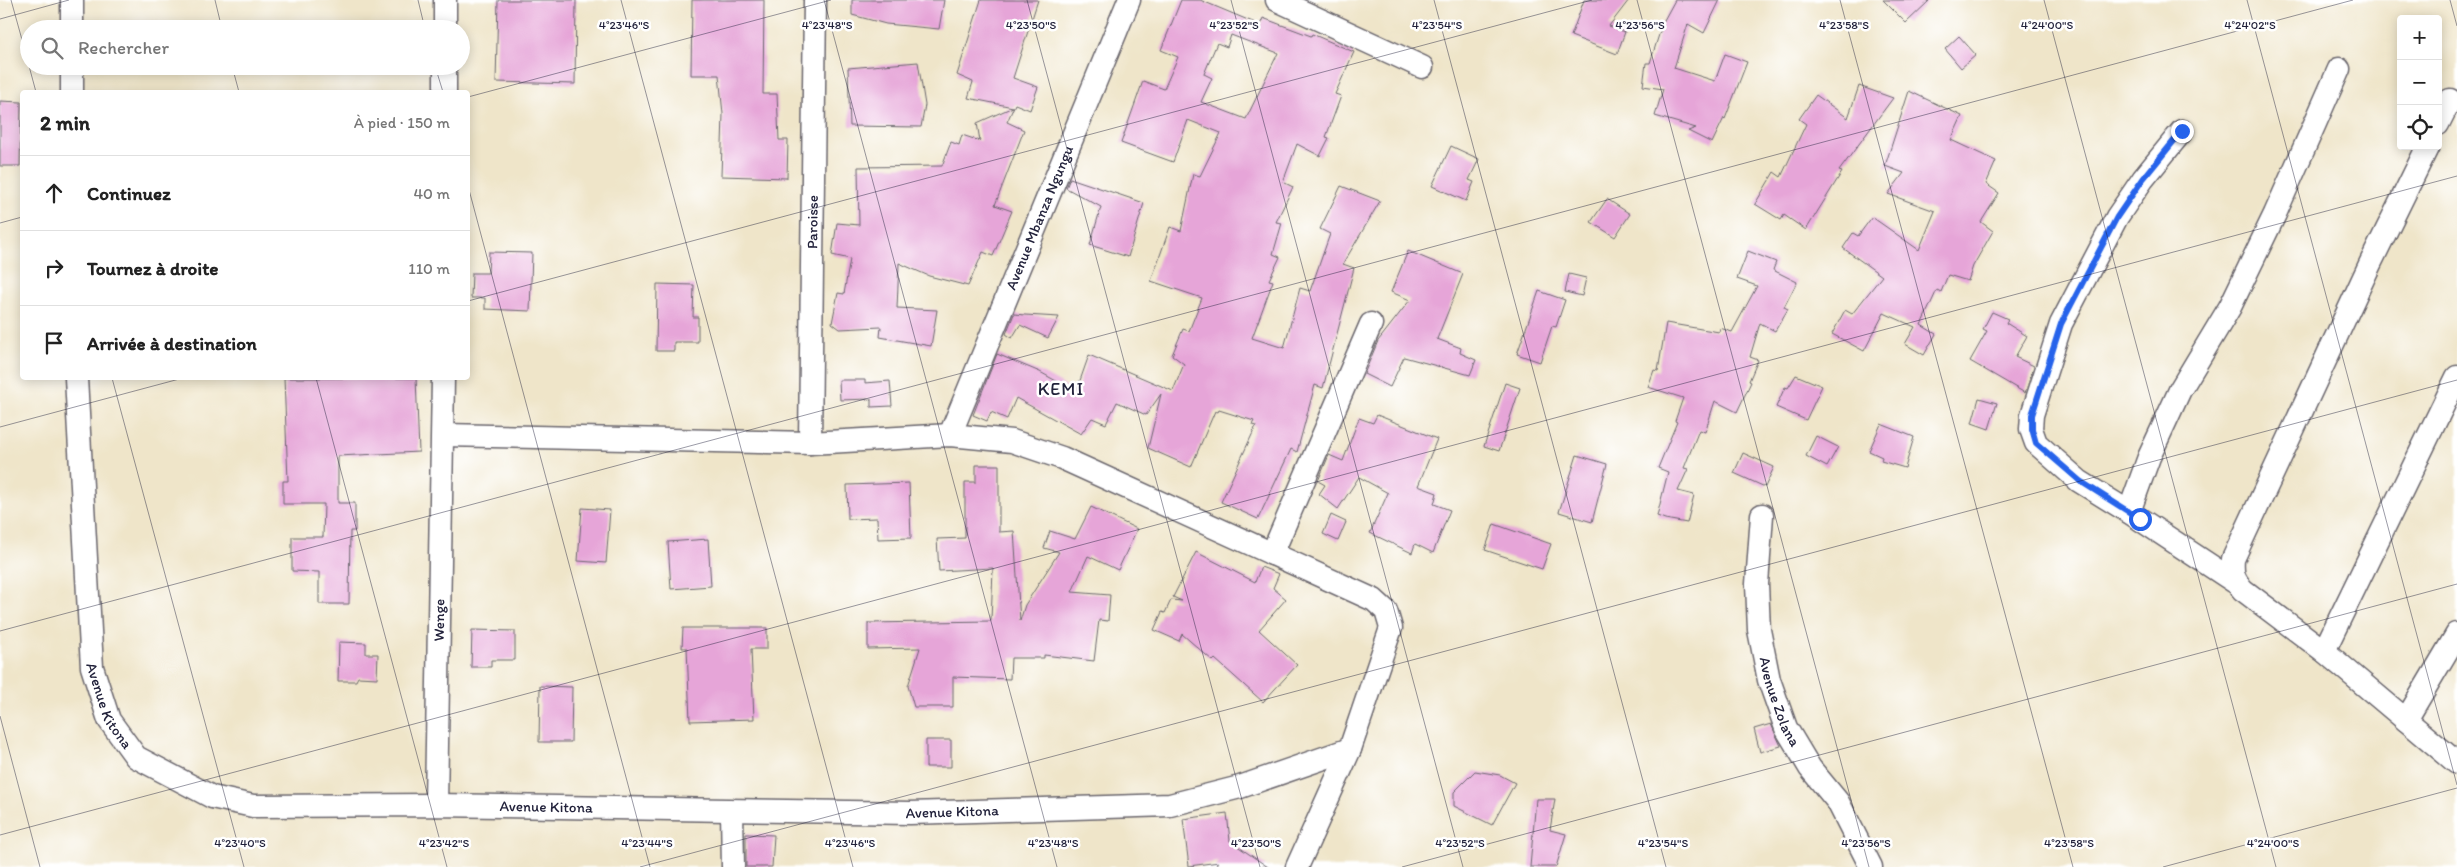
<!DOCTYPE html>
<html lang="fr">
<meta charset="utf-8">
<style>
:root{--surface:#fff;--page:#f2f2f2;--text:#222;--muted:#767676;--line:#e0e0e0}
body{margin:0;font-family:Itim,sans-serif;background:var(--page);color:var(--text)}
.controls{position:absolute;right:15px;top:15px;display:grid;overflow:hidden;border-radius:5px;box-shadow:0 2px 12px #0003}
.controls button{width:45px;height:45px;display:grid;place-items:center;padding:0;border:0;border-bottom:1px solid var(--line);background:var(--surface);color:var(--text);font:25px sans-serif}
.stop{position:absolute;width:15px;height:15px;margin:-11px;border:4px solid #2563eb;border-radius:50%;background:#fff}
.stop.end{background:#2563eb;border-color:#fff;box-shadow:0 1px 5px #0008}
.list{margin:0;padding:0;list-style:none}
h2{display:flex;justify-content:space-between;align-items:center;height:65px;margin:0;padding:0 20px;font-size:21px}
h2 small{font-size:16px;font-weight:400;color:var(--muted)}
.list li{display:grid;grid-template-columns:32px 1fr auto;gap:15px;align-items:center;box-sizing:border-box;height:75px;padding:0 20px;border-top:1px solid var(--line)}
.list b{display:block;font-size:19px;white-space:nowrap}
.list em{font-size:16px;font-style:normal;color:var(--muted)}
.icon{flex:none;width:28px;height:28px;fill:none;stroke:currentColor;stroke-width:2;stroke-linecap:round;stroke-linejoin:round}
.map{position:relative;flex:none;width:2457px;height:867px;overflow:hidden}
.search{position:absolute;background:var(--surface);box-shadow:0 2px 12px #0003;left:20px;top:20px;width:450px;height:55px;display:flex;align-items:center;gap:12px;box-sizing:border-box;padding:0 18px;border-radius:28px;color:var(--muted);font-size:19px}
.panel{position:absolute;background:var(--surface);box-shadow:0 2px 12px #0003;left:20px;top:90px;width:450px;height:290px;border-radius:5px}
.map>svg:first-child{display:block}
.building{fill:#e6a5d8;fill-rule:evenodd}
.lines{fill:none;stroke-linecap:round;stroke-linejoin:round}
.minor-casing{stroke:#6a666d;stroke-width:25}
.minor{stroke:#fff;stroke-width:22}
.route{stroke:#2563eb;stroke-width:6}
.ticks{fill:none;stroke:#22223b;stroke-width:1;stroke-opacity:0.45}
.labels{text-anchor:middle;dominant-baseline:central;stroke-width:5;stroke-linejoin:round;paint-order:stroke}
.street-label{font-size:15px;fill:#22223b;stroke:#fff}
.quarter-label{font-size:18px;letter-spacing:1px;fill:#22223b;stroke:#fff}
.ticks-label{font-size:12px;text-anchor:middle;fill:#22223b;stroke:#fff;stroke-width:5;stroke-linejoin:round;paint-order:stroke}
</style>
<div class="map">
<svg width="2457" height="867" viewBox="0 0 2457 867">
<rect width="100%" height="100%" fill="#fff"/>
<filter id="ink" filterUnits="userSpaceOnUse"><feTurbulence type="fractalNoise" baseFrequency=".02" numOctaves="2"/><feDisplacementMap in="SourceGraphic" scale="10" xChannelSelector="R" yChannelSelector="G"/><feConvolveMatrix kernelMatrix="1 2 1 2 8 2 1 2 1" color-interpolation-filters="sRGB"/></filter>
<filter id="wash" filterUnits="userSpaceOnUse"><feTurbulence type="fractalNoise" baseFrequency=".0096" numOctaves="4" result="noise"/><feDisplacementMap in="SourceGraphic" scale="20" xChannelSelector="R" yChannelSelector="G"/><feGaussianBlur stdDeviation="1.12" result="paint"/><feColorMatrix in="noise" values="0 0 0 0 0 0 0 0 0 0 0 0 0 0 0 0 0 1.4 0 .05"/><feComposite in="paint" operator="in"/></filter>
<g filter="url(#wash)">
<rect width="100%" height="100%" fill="#efe5c9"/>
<g id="blocks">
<!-- building -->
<path class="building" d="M498 0H576L575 84 496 82Z
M692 0H764L763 94H777L779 140H788L787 178 721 176 723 114 719 75H691Z
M852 0H944L939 29 886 24 852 15Z
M981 0H1038L1013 78 1038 87 1030 110 1015 104 1007 122 1024 130 995 205 1012 211 993 256 983 252 968 286 929 276 899 263 897 308 937 310 931 346 880 337 881 327 840 329 832 323 838 293 844 294 850 259 832 255 837 223 859 225 858 167 942 166 951 142 959 145 962 135 980 141 977 123 1013 107 968 98 973 82 957 75Z
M1181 0H1200L1260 25 1263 18 1311 36 1312 34 1354 52 1335 94 1341 96 1326 137 1329 138 1320 156 1297 144 1283 182 1293 187 1276 222 1282 223 1273 254 1280 257 1269 280 1273 281 1252 338 1284 348 1300 288 1310 291 1330 234 1320 229 1341 186 1380 201 1343 264 1354 268 1323 388 1315 385 1297 452 1291 449 1258 519 1221 502 1256 426 1252 425 1254 421 1219 410 1218 412 1215 411 1191 467 1148 448 1161 394 1146 415 1117 402 1106 424 1092 418 1081 434 1016 398 1007 419 991 412 987 421 973 415 997 354 1040 372 1076 392 1089 355 1173 391 1184 364 1172 355 1183 329 1189 331 1202 298 1151 281 1170 227 1181 231 1193 174 1200 176 1221 133 1188 120 1173 162 1121 143 1143 81 1164 89 1178 57 1161 50ZM1231 35 1278 53 1246 119 1201 102 1212 78 1204 74 1217 43 1227 47Z
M1584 0H1629L1609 26 1625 32 1617 54 1571 36Z
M1675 0H1720L1704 33 1688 24 1674 68 1715 81 1725 54 1747 62 1725 119 1724 118 1712 143 1688 131 1696 128 1655 116 1663 89 1643 86 1646 63H1650L1663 22Z
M1883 0H1930L1906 23Z
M1959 36 1976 55 1961 68 1945 49Z
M918 62 925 105 921 127 850 126 848 68Z
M1859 86 1893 98 1839 171 1842 172 1806 230 1784 215 1781 220 1755 204 1774 172 1781 177 1806 124 1799 119 1816 95 1848 118Z
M1909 91 1962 116 1951 140 1996 161 1986 184 1999 193 1981 222 1993 231 1973 266 1968 281 1948 275 1941 292 1937 290 1921 325 1936 334 1924 355 1905 344 1915 327 1884 313 1864 351 1832 334 1845 310 1852 314 1882 276 1843 248 1853 233 1858 236 1872 217 1919 250 1935 211 1888 194 1904 173 1885 166Z
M0 101 21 102 20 166H0Z
M1451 146 1479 159 1469 180 1474 182 1466 201 1432 186Z
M1070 178 1144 203 1128 257 1090 245 1101 207 1066 188Z
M1607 199 1630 214 1615 237 1591 222Z
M1408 251 1463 274 1437 339 1461 348 1460 353 1476 360 1470 375 1404 357 1390 387 1364 374 1378 341 1410 300 1391 292Z
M1748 251 1776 262 1773 270 1797 282 1784 307 1788 309 1775 331 1760 323 1750 357 1758 360 1749 381 1751 382 1737 412 1715 401 1705 432 1699 430 1684 468 1688 469 1678 491 1694 495 1687 523 1665 519 1657 516 1668 472 1658 468 1677 422 1675 421 1683 398 1648 387 1654 370 1658 371 1666 323 1719 332 1720 328 1732 332 1757 286 1737 279Z
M489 252 532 253 530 311 485 309V298H471L472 273H488Z
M1569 274 1586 278 1582 296 1565 292Z
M657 284 694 285 693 317H698V342H674V351H656Z
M1539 291 1565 300 1556 327 1552 326 1540 362 1517 354Z
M1992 312 2008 319 2006 323 2027 336 2015 357 2034 366 2025 393 1970 361 1987 331 1983 329Z
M1014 314 1025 315 1059 317 1048 338 1020 325 1012 338 1006 334Z
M1796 375 1822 386 1806 420 1776 407 1785 387 1788 388Z
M284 378H416L419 452 338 456V503H355V531H350L349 604H319V572L292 571V537H323L324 504H283V481H288Z
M839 380H865V383L890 381 892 406 871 407V399L840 400Z
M1505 383 1520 388 1499 451 1484 446Z
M1979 398 1997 403 1989 429 1972 423Z
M1377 415 1437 439 1418 486 1437 493 1434 504 1450 510 1433 553 1415 544 1412 553 1370 533 1388 493 1359 477 1338 509 1319 494 1325 485 1318 481 1329 455 1343 461 1359 418 1373 423Z
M1881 424 1914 437 1905 468 1881 461 1882 457 1869 451Z
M1816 436 1838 447 1827 467 1806 456Z
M1743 453 1774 467 1765 487 1734 473Z
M1577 455 1607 464 1592 522 1559 512Z
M976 465H999V532L1014 531 1020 621 1025 605 1059 552 1044 548 1050 531 1075 539 1091 507 1137 529 1118 570 1088 556 1072 592 1110 595 1108 621 1099 620 1094 661 1044 655V658H1011L1010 679 953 677V707H914L908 686 920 648 868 649V623L991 621 993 568 939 571 937 539 965 538V482H976Z
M909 483 911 538 878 539 877 518 848 519 847 485Z
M582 508 610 510 606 563 578 561Z
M1331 515 1346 522 1338 541 1323 534Z
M1494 524 1551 544 1542 569 1485 550Z
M708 539 711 586 671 589 668 542Z
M1196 552 1255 582 1261 567 1279 574 1273 588 1286 599 1259 630 1297 665 1263 702 1215 659 1213 661 1182 634 1179 641 1154 630 1162 612 1165 613 1171 600 1182 601 1173 597Z
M683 628H767V649H751L754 719 690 721 687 648H682Z
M472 630 515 631V660H491V667H471Z
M339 642 366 643V654H378L377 678 358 677 356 681H338Z
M540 686 572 687 571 742H539Z
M1771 724 1781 746 1760 752 1754 729Z
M926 740H951V767H926Z
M1475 771 1500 775 1515 783 1492 825 1454 806V792Z
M1536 799H1555L1550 830 1566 834 1556 867H1530Z
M1227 813 1230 841 1268 867H1215L1219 862 1189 866 1183 819Z
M746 834 774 835 772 867H746Z"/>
</g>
</g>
<g filter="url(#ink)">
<use href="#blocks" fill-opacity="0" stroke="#6a666d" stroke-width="1"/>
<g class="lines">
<defs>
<g id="minor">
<path d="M1277 0 1422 67"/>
<path d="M72 29V0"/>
<path d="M445 29V0"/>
<path d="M72 92V66"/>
<path d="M445 92V66"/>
<path d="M2438 124 2450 100"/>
<path d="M2428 146 2370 264 2233 559C2232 573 2233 579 2243 590L2324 651 2457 763"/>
<path id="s1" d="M76 378 92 667 109 720 136 757 212 797 253 806 436 805 910 813 1170 805 1240 787 1350 749"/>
<path d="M443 435 810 443 950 435 1012 441 1062 458 1374 600 1386 611 1391 628 1350 749 1297 867"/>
<path id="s2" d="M950 435 1129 0"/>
<path id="s3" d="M810 443 815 0"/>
<path d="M2129 512 2079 481 2036 443 2031 429 2032 415 2061 324 2117 217 2143 179 2182 131"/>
<path id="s4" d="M1762 515 1757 584 1759 630 1769 680 1786 728 1810 768 1838 802 1871 867"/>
<path d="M1272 554 1371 324"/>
<path d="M2235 582 2129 512 2149 457 2180 390 2230 307 2275 214 2339 69"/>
<path d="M2324 651 2457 377"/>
<path d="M2406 720 2457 634"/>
<path id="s5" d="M436 805 443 378"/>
<path d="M732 811 733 867"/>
</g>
</defs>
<!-- minor casing -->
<use href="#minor" class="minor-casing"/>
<!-- minor -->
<use href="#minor" class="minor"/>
</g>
</g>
<g class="lines" filter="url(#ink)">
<!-- route -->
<path class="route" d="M2140 519 2080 481 2036 443 2032 429V415L2061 324 2117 217 2143 179 2182 131"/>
</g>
<!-- ticks -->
<path class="ticks" d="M11 0 29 65M215 0 222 29M418 0 425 29M621 0 853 867M824 0 1057 867M1027 0 1260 867M1231 0 1463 867M1434 0 1666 867M1637 0 1869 867M1840 0 2073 867M2044 0 2276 867M2247 0 2457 785M2450 0 2457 26M0 19 69 0M29 66 36 92M232 66 239 92M435 66 443 92M468 97 831 0M468 186 650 867M0 223 22 217M468 301 1592 0M112 378 244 867M316 378 447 867M0 427 183 378M0 631 2353 0M0 716 40 867M0 835 2457 176M640 867 2457 380M1402 867 2457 584M2163 867 2457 788"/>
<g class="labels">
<!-- street labels -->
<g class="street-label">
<text stroke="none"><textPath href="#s2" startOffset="235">Avenue Mbanza Ngungu</textPath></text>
<text stroke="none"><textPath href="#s3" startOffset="221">Paroisse</textPath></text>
<text stroke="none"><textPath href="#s5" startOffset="185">Wenge</textPath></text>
<text stroke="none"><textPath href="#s4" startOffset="190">Avenue Zolana</textPath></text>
<text stroke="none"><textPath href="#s1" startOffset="332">Avenue Kitona</textPath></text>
<text stroke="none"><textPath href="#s1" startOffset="812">Avenue Kitona</textPath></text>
<text stroke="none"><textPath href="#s1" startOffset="1218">Avenue Kitona</textPath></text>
</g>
<!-- quarter labels -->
<g class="quarter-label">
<text x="1061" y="389">KEMI</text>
</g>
</g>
<g class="ticks-label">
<text x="2250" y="29">4°24'02"S</text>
<text x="624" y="29">4°23'46"S</text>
<text x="827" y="29">4°23'48"S</text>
<text x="1031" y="29">4°23'50"S</text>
<text x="1234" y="29">4°23'52"S</text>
<text x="1437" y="29">4°23'54"S</text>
<text x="1640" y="29">4°23'56"S</text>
<text x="1844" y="29">4°23'58"S</text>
<text x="2047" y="29">4°24'00"S</text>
<text x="240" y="847">4°23'40"S</text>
<text x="444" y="847">4°23'42"S</text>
<text x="647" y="847">4°23'44"S</text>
<text x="850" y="847">4°23'46"S</text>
<text x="1053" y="847">4°23'48"S</text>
<text x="1256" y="847">4°23'50"S</text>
<text x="1460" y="847">4°23'52"S</text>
<text x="1663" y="847">4°23'54"S</text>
<text x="1866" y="847">4°23'56"S</text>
<text x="2069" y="847">4°23'58"S</text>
<text x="2273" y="847">4°24'00"S</text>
</g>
</svg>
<div class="controls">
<button>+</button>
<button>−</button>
<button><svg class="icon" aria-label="locate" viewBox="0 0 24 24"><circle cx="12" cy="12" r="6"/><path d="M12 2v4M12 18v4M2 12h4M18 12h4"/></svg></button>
</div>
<div class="stop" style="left:2140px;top:519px"></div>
<div class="stop end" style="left:2182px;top:131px"></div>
<div class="search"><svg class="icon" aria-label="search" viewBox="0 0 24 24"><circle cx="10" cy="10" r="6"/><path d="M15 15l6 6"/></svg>Rechercher</div>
<section class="panel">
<h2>2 min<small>À pied · 150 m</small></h2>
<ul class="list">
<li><svg class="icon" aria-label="ahead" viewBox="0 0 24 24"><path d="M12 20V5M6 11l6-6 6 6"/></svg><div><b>Continuez</b></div><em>40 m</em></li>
<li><svg class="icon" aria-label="right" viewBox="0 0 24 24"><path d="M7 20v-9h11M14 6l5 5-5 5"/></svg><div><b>Tournez à droite</b></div><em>110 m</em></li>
<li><svg class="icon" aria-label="arrive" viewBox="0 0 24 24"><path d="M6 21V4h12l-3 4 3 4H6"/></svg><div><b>Arrivée à destination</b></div></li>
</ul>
</section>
</div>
